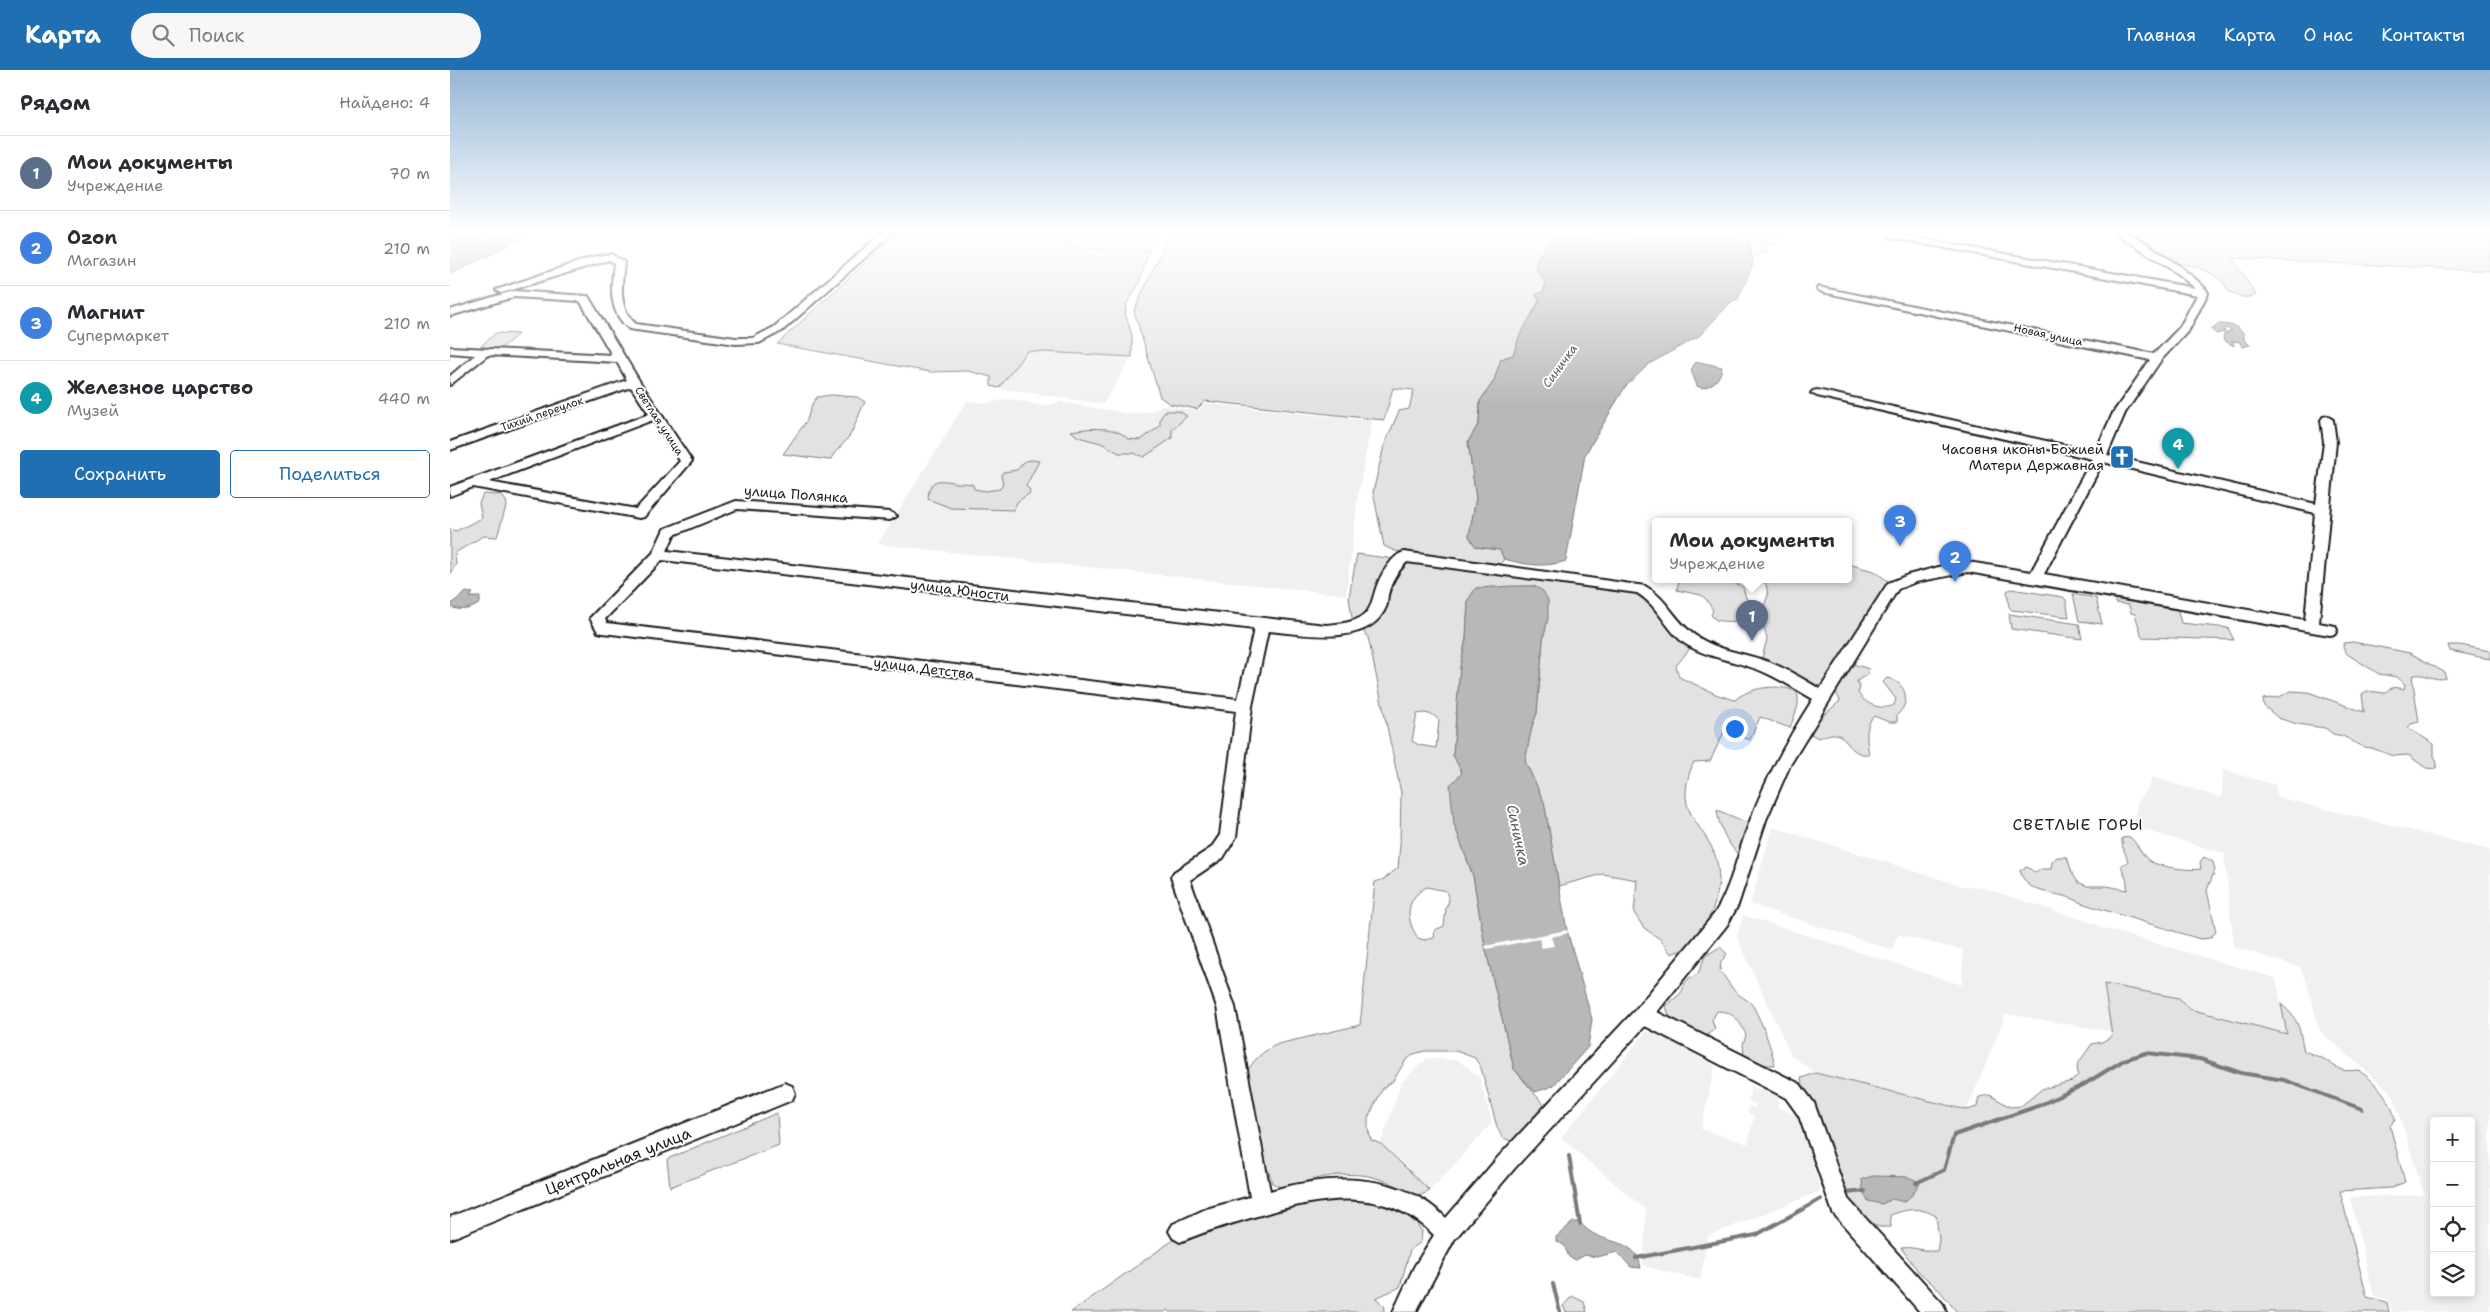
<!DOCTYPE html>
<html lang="ru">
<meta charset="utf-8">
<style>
:root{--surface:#fff;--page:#f7f7f7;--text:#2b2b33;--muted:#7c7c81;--line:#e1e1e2;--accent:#1f6fb2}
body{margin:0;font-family:"Shantell Sans",sans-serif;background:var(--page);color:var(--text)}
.controls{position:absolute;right:15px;bottom:15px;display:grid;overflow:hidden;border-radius:5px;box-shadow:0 2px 8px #0003}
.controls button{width:45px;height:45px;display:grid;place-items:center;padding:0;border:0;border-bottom:1px solid var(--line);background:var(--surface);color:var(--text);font:25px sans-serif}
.you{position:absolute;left:1284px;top:658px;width:18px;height:18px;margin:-12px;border:4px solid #fff;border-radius:50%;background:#1a73e8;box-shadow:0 0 0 8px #1a73e833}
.badge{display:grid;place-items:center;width:32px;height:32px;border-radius:50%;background:var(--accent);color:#fff;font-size:16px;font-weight:700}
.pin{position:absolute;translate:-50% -41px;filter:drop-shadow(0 1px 2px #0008)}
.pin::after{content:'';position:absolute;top:26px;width:18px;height:15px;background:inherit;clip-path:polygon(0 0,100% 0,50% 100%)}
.popup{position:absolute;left:1202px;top:448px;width:200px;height:65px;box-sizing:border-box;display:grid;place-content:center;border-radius:5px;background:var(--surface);filter:drop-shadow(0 1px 4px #0005);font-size:16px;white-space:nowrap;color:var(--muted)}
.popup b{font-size:19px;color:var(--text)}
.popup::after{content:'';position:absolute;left:50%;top:100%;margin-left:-10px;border:10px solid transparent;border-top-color:var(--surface)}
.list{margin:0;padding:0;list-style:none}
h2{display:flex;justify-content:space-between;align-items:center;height:65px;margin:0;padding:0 20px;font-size:21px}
h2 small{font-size:16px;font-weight:400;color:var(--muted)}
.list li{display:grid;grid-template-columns:32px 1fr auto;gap:15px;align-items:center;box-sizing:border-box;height:75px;padding:0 20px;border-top:1px solid var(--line)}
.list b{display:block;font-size:19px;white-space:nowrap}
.list p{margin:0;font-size:16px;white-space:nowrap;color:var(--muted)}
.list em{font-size:16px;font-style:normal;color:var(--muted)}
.actions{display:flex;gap:10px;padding:15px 20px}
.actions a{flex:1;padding:11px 0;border:1px solid var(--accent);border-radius:5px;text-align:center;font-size:18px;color:var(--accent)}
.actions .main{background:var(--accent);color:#fff}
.icon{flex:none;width:28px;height:28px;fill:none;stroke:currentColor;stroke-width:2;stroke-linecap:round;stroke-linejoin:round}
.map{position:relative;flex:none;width:2040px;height:1242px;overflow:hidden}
header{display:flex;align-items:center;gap:30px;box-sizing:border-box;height:70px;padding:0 25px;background:var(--accent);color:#fff}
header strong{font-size:24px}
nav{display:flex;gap:28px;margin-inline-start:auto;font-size:18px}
.search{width:350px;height:45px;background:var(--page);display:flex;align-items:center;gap:12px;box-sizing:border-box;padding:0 18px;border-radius:28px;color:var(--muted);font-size:19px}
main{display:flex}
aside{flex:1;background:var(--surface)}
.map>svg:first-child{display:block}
.built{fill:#f0f0f0;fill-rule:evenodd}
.green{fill:#e2e2e2;stroke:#7f7f7f;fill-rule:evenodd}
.water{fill:#b8b8b8;stroke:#7a7a7a}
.pier{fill:#fff}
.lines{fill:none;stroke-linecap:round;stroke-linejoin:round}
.stream{stroke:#7a7a7a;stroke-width:4}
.minor-casing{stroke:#1c1c1c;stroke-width:4}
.minor{fill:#fff;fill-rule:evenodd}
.labels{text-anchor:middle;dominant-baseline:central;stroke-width:4;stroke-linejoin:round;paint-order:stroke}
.far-street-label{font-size:11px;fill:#1c1c1c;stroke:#fff}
.far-water-label{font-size:12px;font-style:italic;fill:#5a5a5a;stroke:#fff}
.poi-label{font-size:14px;fill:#1c1c1c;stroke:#fff;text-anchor:end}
.street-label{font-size:14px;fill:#1c1c1c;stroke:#fff}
.water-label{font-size:15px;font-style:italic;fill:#5a5a5a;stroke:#fff}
.quarter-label{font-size:16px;letter-spacing:1px;fill:#1c1c1c;stroke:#fff}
.near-street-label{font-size:16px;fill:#1c1c1c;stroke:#fff}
</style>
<header>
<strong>Карта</strong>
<div class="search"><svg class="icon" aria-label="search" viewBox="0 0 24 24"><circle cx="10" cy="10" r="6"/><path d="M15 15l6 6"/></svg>Поиск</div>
<nav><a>Главная</a><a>Карта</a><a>О нас</a><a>Контакты</a></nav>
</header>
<main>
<aside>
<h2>Рядом<small>Найдено: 4</small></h2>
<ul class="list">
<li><span class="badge" style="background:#5c6f8a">1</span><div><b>Мои документы</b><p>Учреждение</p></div><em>70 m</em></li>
<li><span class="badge" style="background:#3f7fe0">2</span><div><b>Ozon</b><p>Магазин</p></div><em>210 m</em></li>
<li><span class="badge" style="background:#3f7fe0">3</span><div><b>Магнит</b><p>Супермаркет</p></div><em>210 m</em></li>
<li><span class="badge" style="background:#0f9aa8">4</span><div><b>Железное царство</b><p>Музей</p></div><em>440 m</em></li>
</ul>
<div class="actions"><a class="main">Сохранить</a><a>Поделиться</a></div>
</aside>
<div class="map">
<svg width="2040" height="1242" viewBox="0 0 2040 1242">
<rect width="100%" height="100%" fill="#fff"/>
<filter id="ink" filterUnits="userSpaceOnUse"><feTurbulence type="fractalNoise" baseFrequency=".02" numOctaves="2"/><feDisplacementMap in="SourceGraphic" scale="10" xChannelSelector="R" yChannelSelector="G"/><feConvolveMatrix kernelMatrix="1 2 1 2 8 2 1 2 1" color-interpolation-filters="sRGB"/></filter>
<g filter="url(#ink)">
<!-- built -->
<path class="built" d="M611 163H705L699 180 624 178 608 170Z
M577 281 611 282 682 287 653 334 549 318Z
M559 329 595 336 610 332 681 344 701 341 712 335 748 341 754 333 922 351 908 426 896 525 428 474 517 331 537 333Z
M1773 700 1825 715 1827 727 2040 780V1242H1942L1939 1230 1924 1226 1900 1127 1974 1125 1943 1024 1870 961 1856 910 1850 897 1784 877 1774 783 1684 757 1687 733 1699 717 1702 707 1772 728ZM1984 1051H2021V1223H1984Z
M1323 757 1512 816 1530 817 1649 855V857L1826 908 1837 964 1739 939 1729 928 1654 915 1661 961 1556 944 1517 1040 1365 1003 1341 985 1287 867 1293 845 1512 915 1513 880 1448 865 1442 880 1300 834Z
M1196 962 1207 963 1265 996 1251 1059 1298 1074 1304 1046 1298 1044 1299 1036 1305 1038 1306 1034 1298 1031 1301 1017 1329 1026 1327 1037 1346 1045 1351 1056 1371 1121 1258 1166 1250 1210 1193 1196 1196 1140 1111 1068Z
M977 988 1008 990 1029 1007 1042 1053 980 1121 931 1074 951 1013Z"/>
<!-- green -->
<path class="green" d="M448 163H611L608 170 624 178 699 180 689 214 677 233 675 243 682 265V287L577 281 549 318 541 316V307L518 301 480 302 327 274Z
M720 163H1104L1086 191 1087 200 1096 214C1087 239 1071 260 1063 285L1051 289 1044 311 1030 331 1029 353 1018 372 1026 428 1019 466 1026 477 1050 480 1054 489 1051 494 945 481 934 476 923 422 934 376 949 341 959 339 964 320 943 318 934 350 755 331 747 339 720 334 710 327 684 241Z
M1297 163H1336L1334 166H1326L1325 174 1317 175 1315 183 1302 187Z
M1681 163H2040V201L1782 188 1806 225C1796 230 1785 226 1777 220 1773 204 1744 195 1729 194Z
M46 263 68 264 48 281 26 280Z
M381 325 407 327 415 332C409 343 406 355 400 365 395 374 385 380 380 390L333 384 357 350 362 334 367 327Z
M715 341H729L737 346 722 360V368L694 387 683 383H669L651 373 628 367 621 361C638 358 666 355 678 369L691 370 710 356V349Z
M582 390 589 391 576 416 580 420 579 424 568 431 563 440 501 438 478 429C479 408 489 409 506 413 512 414 517 412 523 415L524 419 536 421 550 419 553 414 551 406 553 402 567 400 575 391Z
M33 424 52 425 57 433 47 467 33 466 5 483 6 494 0 504V459L6 461 32 448 29 433Z
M907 484 1182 521C1207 533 1218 561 1242 576L1226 596 1229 607 1268 625 1285 630C1299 617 1330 613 1347 622 1351 636 1344 645 1340 658L1310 647 1300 670 1275 660 1260 691 1244 692C1238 704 1234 721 1237 734 1240 747 1256 765 1262 778 1278 811 1264 851 1238 876 1234 880 1226 882 1221 884L1210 869 1194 858 1184 843 1187 810 1153 804 1109 816 1094 732 1075 691 1082 656 1087 643 1093 570 1098 548 1084 516 1026 518 1018 530 1016 569 1010 597 1003 684 1012 703 1004 754 1023 806 1035 876 1064 999 1095 1036 1062 1072 1052 1067 1047 1057 1031 998 1025 988 1006 981H974L964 984 955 991 943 1011 933 1018 918 1048V1059L921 1070 931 1074 980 1121 969 1126C955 1120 939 1111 923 1107 892 1100 862 1109 832 1118L822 1113 819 1102 807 1082 800 1036 803 1024 796 1005C802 990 813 981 828 974L910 955 925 812 934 809 948 798 950 774 951 723 918 567 902 548 899 527ZM975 643 983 645 989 650 986 678 969 675 962 671 967 644ZM977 817 996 821 999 830 996 838 994 856 985 860 984 868 974 870 968 868C955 849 955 828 977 817Z
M1398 494 1424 501 1438 511 1371 615 1368 617 1312 588 1317 569 1311 546H1295C1287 553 1276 552 1266 550L1261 545 1263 540 1256 529 1251 525 1227 520 1229 510C1249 510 1274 506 1293 517L1296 528 1306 537 1314 536 1318 525 1316 514 1310 510H1398Z
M1561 519 1613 527 1616 530 1619 547 1562 540 1559 537 1557 521Z
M1623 524 1646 528 1652 554 1629 551Z
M1666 526 1727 537 1731 553 1778 558 1784 570 1692 567 1685 544 1681 543 1679 535 1665 533Z
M1559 544 1629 554 1632 569 1561 559Z
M1903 572 1960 583 1994 602 1996 608C1984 612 1973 601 1962 606L1969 652 1961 654 1958 658 1984 674V686L1987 693 1986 699 1976 698 1958 685 1943 686 1922 678 1913 677 1893 666 1883 664 1875 658 1847 654 1828 648 1814 636 1813 629 1829 627 1841 621 1858 622 1914 642 1912 624 1917 621 1935 623C1941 616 1946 617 1954 619L1955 614 1947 607 1929 604 1897 584 1893 577 1894 573Z
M1998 575H2010L2040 581V589L2000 581Z
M1403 594 1419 599 1418 604 1407 611 1410 618 1408 623C1416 635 1432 641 1444 635L1446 629 1433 612 1437 608C1456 612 1462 632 1447 645V652H1439L1424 646C1414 656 1417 672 1419 684 1400 687 1397 665 1385 664 1380 663 1373 667 1368 668L1361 664 1360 657 1390 631 1385 619Z
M1267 740 1298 753 1300 757 1292 783H1287C1277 773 1268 754 1267 740Z
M1680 767C1687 773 1690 782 1697 789 1705 797 1740 801 1751 799L1750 792 1754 787 1763 792 1765 800 1757 820 1766 862 1760 868 1750 869 1631 833C1611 819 1577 829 1570 800L1577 797 1586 803 1591 799H1601L1602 792 1607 787H1617L1622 803 1628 812 1637 816H1657L1677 820V812L1671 795 1678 792C1676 783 1671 777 1672 768Z
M1270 877 1277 884 1271 892 1270 901C1276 908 1280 916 1286 922 1292 928 1300 930 1304 938 1313 955 1320 974 1325 995H1314L1294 985 1293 974 1296 965C1290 951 1283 941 1267 941L1262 950 1265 959 1257 965H1247L1219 946 1216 936C1220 932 1225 929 1229 925 1238 916 1228 912 1248 904L1255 886Z
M1654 914 1729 928 1739 939 1837 964 1831 934C1850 950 1849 958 1854 981 1861 984 1871 987 1877 991 1890 1000 1892 1002 1908 1000 1925 1011 1941 1029 1945 1049L1940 1056 1955 1112 1941 1118 1890 1121 1917 1227 1937 1232 1939 1242H1507L1489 1220 1468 1201 1451 1178C1464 1176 1474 1182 1487 1181L1489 1170 1486 1146C1468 1136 1459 1139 1440 1145L1441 1157H1429L1418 1150 1399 1130 1383 1093 1379 1070 1372 1059 1362 1028 1353 1019 1351 1008 1365 1003 1517 1040 1527 1037 1529 1027 1540 1025 1560 1037 1571 1036 1592 1019 1622 1011 1628 1005 1627 995 1642 974 1652 972 1662 966Z
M327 1043 329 1075 220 1117 217 1089Z
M864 1128C907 1130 943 1123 972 1161L971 1172 960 1180 950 1217 926 1228 935 1237 934 1242H720L717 1240 715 1242H621L729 1166Z
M1122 1226 1134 1232 1137 1242H1116L1113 1236Z"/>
<!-- water -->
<path class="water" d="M15 163H78L48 181 0 204V172Z
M1104 163H1297L1303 194 1288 229 1282 231 1249 266 1199 294 1175 317 1135 385 1116 491C1093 498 1077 495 1054 489L1050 480 1026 477 1019 466 1026 428 1018 372 1029 353 1030 331 1044 311 1051 289 1063 285 1069 267 1090 231 1086 225 1094 221 1096 214 1087 200 1086 191Z
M1768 254C1778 254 1788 255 1794 264V270L1800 275 1792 277 1790 272 1782 271 1784 276 1773 270 1774 264 1782 261 1776 258 1774 259 1775 262 1766 264 1761 259Z
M1250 292 1272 297C1271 308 1263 316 1252 318L1247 316 1241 300 1245 293Z
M1063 516H1084L1093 521 1098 530V548L1093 570 1087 643 1082 656 1075 691 1094 732 1117 860 1142 949 1138 977 1103 1016 1085 1022 1064 999 1035 876 1023 806 1004 754 1000 715 1012 703 1003 685 1010 597 1016 569 1018 530 1026 518Z
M16 522 23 523 20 527H30V533C22 539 11 542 1 537L2 533Z
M1423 1106 1458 1107 1470 1112 1462 1125 1454 1132 1442 1129 1432 1134 1418 1131 1413 1121 1412 1109Z
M1123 1152H1130C1149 1178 1186 1164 1191 1198L1181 1197 1167 1182 1147 1187 1135 1185 1126 1190 1119 1187 1114 1175 1106 1171V1167Z"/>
<!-- pier -->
<path class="pier" d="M1117 860 1118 863 1101 867 1104 876 1092 878 1089 869 1036 879 1035 876Z"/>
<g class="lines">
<!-- stream -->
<path class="stream" d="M1119 1086 1130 1154
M1466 1113 1494 1100 1504 1065 1588 1036 1633 1015 1674 990 1696 983 1750 989 1791 1003 1834 1010 1912 1039
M1396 1123 1415 1121
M1186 1188 1306 1165 1371 1129
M1103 1214 1110 1242"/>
<defs>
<path id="minor" d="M432 163H443L332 261 309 273 286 274 179 259C158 241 161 218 164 193L159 190 55 222 51 223 46 220 143 187 161 184 174 192C172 214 167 238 186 254L286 268H303L324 257Z
M1439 163 1745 218 1725 202 1666 163C1669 163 1674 162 1678 163 1690 167 1755 212 1758 223L1739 260 1711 290 1675 343 1657 385 1866 434 1874 372 1871 350 1873 347 1877 346 1883 350 1886 372 1869 553 1885 556 1887 560 1885 564 1880 565 1862 562 1518 502 1466 512 1448 519 1340 695 1316 750 1288 835 1277 855 1207 942 1350 1014 1364 1033 1398 1129 1493 1234 1496 1242H1470L1383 1143 1349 1046 1336 1028 1195 956 1064 1099 1004 1170 966 1242H943L964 1197 984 1165C933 1114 868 1128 807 1146 780 1154 755 1161 730 1172L723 1168 719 1161 723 1154 756 1139 800 1127 767 937 721 807 724 802 761 778 770 765 786 641 153 563 148 562 140 548 203 483 214 459 286 431 440 442 447 446 440 450 287 439 224 465 217 481 876 555C938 551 911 530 939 494 943 489 947 484 954 482L1195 516C1217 528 1226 553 1246 566 1268 581 1295 583 1319 592 1337 599 1353 609 1370 619L1438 513 1458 505 1504 493 1518 492 1581 502 1642 389 1367 326 1361 323 1363 321 1367 320 1645 382 1663 343 1700 290 1372 222 1367 219 1368 217 1704 284 1730 257 1747 225 1442 168 1439 167ZM1653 392 1865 443 1855 550 1594 504ZM212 490 804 559 788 629 157 553 155 549ZM957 492 1187 523C1209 536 1217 562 1237 575 1259 588 1286 591 1309 600 1328 608 1346 619 1363 629 1338 668 1316 708 1300 751 1288 782 1282 815 1265 843L1186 939 1050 1085 996 1148C949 1101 879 1104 820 1121L785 937 740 810 773 788 786 767 802 636 818 561C852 564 919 578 936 537 938 533 937 529 938 525 941 512 947 502 957 492Z
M63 221 138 226 190 312 242 391 194 447 189 448 23 417 0 426V417L199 344 181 317 0 380V372L177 310 167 292 38 285 0 315V306L25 285 0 283V277L162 285 130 231 64 227 0 246V240ZM203 350 230 391 186 439 39 412Z
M335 1013 342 1016 345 1023 342 1030 0 1169V1147Z"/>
</defs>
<!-- minor casing -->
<use href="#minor" class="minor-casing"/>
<!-- minor -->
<use href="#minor" class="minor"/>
</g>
</g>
<!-- sky -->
<linearGradient id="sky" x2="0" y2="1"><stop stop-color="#95b6d5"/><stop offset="0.48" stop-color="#fff"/><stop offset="1" stop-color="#fff" stop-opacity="0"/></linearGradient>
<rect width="2040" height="337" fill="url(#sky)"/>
<!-- icons -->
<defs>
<symbol id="church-square" viewBox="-11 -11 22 22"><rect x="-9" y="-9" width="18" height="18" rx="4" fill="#1f6fb2" stroke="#fff"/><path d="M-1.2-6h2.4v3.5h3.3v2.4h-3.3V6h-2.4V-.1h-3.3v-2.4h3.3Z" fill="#fff"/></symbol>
</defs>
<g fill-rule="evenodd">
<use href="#church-square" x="1658" y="373" width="28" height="28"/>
</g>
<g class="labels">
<!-- far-street labels -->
<g class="far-street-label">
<text transform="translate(1598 265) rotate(12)">Новая улица</text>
<text transform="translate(92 344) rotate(-19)">Тихий переулок</text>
<text transform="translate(209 351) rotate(57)">Светлая улица</text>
</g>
<!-- far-water labels -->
<g class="far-water-label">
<text transform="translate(1110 296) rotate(-54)">Синичка</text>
</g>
<!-- poi labels -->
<g class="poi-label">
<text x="1654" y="379">Часовня иконы Божией<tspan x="1654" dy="16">Матери Державная</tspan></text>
</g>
<!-- street labels -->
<g class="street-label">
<text transform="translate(346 424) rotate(4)">улица Полянка</text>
<text transform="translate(510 520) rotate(7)">улица Юности</text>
<text transform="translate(474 598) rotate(7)">улица Детства</text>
</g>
<!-- water labels -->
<g class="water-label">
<text transform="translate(1068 765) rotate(78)">Синичка</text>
</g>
<!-- quarter labels -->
<g class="quarter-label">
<text x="1628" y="754">СВЕТЛЫЕ ГОРЫ</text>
</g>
<!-- near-street labels -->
<g class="near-street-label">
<text transform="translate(168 1091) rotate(-22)">Центральная улица</text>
</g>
</g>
</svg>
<div class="controls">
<button>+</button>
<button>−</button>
<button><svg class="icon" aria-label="locate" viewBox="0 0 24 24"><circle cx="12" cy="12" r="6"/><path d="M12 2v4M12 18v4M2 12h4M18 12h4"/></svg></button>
<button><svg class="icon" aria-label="layers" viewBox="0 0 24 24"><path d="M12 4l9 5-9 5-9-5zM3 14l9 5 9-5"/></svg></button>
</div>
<div class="you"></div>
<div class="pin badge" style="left:1302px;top:571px;background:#5c6f8a">1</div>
<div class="popup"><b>Мои документы</b>Учреждение</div>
<div class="pin badge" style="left:1505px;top:512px;background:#3f7fe0">2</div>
<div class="pin badge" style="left:1450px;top:476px;background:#3f7fe0">3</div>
<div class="pin badge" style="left:1728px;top:399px;background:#0f9aa8">4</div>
</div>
</main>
